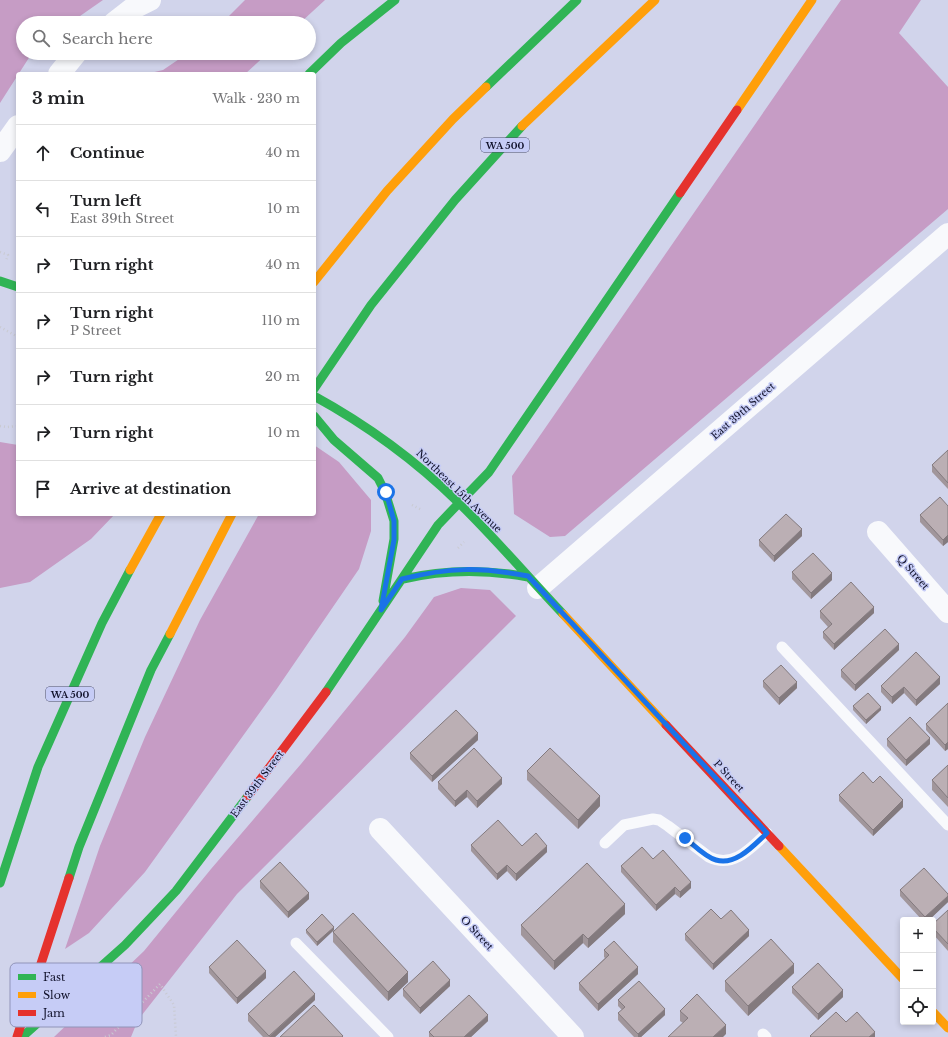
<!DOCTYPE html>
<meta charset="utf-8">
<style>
:root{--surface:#fff;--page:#f2f2f2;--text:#202124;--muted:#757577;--line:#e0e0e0}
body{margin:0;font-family:"Libre Baskerville",serif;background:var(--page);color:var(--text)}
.controls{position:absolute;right:12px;bottom:12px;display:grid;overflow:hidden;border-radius:4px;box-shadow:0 2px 6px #0003}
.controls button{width:36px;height:36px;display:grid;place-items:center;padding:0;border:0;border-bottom:1px solid var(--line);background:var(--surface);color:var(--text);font:20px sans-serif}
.stop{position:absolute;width:12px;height:12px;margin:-9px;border:3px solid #1a73e8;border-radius:50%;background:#fff}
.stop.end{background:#1a73e8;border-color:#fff;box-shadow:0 1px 4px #0008}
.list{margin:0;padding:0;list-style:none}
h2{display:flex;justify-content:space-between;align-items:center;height:52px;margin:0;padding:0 16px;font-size:17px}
h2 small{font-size:13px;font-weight:400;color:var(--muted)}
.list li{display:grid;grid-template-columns:26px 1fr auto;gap:12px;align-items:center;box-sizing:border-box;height:56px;padding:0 16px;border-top:1px solid var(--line)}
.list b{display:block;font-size:15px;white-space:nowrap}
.list p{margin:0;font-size:13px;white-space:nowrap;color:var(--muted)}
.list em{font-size:13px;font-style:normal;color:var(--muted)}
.icon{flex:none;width:22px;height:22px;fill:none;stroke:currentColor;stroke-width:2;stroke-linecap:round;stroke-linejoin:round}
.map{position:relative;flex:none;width:948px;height:1037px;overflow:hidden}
.search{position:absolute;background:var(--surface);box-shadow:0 2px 6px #0003;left:16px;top:16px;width:300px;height:44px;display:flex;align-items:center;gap:10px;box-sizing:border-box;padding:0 14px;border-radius:22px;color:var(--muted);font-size:15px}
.panel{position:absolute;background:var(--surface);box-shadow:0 2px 6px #0003;left:16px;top:72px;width:300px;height:444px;border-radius:4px}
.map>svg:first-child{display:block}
.forest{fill:#c69cc5}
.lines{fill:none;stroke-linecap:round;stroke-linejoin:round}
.path{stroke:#c9cad1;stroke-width:2.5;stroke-dasharray:1 3;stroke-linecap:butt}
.lane{stroke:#f8f9fc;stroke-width:11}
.street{stroke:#f8f9fc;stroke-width:22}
.fast{stroke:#30b455;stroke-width:9}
.slow{stroke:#ff9f0a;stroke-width:9}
.jam{stroke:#e5322d;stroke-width:9}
.wall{fill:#a1969b}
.shaded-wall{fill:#837a7e}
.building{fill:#bbafb4;stroke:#837a7e}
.route{stroke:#1a73e8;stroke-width:5}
.labels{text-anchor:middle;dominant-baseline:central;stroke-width:3;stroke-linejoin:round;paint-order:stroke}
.shield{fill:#c6ccf6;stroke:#474a68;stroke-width:1}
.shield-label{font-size:9px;font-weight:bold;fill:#11122b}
.street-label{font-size:10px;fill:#11122b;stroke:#c6ccf6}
.key{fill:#c6ccf6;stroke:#9094b9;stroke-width:1}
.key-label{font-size:11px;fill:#11122b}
</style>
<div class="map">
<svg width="948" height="1037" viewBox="0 0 948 1037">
<rect width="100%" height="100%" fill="#d1d4eb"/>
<!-- forest -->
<path class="forest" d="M0 0H103L70 23H23V53H32L0 103Z
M245 0H325L300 23H222Z
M841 0H921L899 33 948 87V209L565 536 550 537 514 514 512 476Z
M188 53H268L245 74H146L163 70Z
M0 442 18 445V514H115L91 539 30 582 0 588Z
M314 445 339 462 371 500V531L359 569 276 690 145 872 89 933 65 949 100 846 145 737 200 620 259 514H314Z
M461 588 490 590 516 616 237 894 138 1020 131 1037H54L144 951 211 869 301 764 405 637 434 597Z"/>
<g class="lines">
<!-- path -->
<path class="path" d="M0 252 8 255 6 261
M0 327 18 337
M0 426 7 427 18 426
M412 505 422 510
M458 548 464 542
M105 1037 111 1035 160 984 174 1005 176 1037"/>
<!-- lane -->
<path class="lane" d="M782 647 948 825
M605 843 624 825 653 819 659 820 668 826 709 857C733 869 751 848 767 833
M296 943 388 1037
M763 1034 766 1037"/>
<!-- street -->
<path class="street" d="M114 23 132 9 150 0
M59 74 76 53
M0 151 18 126
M878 532 948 612
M538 588 948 234
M380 829 573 1037"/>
<!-- fast -->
<path class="fast" d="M309 74 341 43 395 0
M486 87 577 0
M0 281 18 287
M314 389 371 305 455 200 522 126
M314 396C367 425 415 460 458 502 495 538 528 577 563 614
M314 416 334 440 378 478 385 492 394 521V539L383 601
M459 503 489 472 680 193
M403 579C446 569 485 569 528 577
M326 692 438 525 459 503
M69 878 79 847 151 670 170 634
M0 883 38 767 102 623 130 570
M22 1037 125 945 176 891 248 796"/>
<!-- slow -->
<path class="slow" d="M737 110 812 0
M522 126 655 0
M314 282 387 191 453 119 486 87
M130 570 161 514
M563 614 666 725
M170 634 232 514
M779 846 903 979
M933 1012 948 1028"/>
<!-- jam -->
<path class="jam" d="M680 193 737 110
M666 725 779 846
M248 796 326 692
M17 1037 69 878"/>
</g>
<!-- wall -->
<path class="wall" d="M948 450V489L932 472V465Z
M948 506V542L943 546 920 522V515Z
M802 536 774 562 759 546V540Z
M792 572 832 580 811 599 792 579Z
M820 611 874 613 834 650 823 638V632L828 627 820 618Z
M899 650 855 691 841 677V670Z
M763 681 797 688 779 705 763 687Z
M940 684 916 706 904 693 892 704 881 692V686Z
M948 703V749L945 751 926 730V724Z
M853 706 881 710 866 724 853 710Z
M887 739 930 744 906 766 887 746Z
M478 740 432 782 410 759V753Z
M948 765V807L932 790V780Z
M527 771 600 806 578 829 527 780Z
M438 782 502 784 477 808 467 797 455 807 438 789Z
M873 783 903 807 873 836 839 801V795Z
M471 845 522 846 547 852 516 881 507 871 497 880 471 851Z
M653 859 691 888 680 898 675 894 656 911 621 872V866Z
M260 881 309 899 288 918 260 888Z
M900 890 948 894V902L929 920H922L900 896Z
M948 910V951L933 934V924Z
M625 914 588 948 583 943 554 970 521 935V925Z
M721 919 749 936 713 970 685 940V934Z
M306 930H334L317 946 306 933Z
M333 932 408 982 388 1001 333 942Z
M604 950 638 974 598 1011 579 990V983L605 958 604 957Z
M209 967 266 978 237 1004 209 973Z
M794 973 748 1016 725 991V981Z
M450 986 420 1014 403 996V989Z
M792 987 843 997 818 1020 792 993Z
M315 1000 275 1037H263L248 1021V1014Z
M618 1000 665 1015 641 1037H634L618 1020V1013L622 1010 618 1006Z
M680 1011 726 1034 683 1023 680 1021Z
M488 1021 471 1037H429V1032Z"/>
<!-- shaded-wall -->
<path class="shaded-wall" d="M802 529V536L774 562V556Z
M948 535V542L943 546V540Z
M832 573V580L811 599V593Z
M874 607V613L834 650V644Z
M899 644V650L855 691V685Z
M940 677V684L916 706V700Z
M797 682V688L779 705V698Z
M904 687V693L892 704V697Z
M881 707V710L866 724V720Z
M478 733V740L432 782V776Z
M930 738V744L906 766V760Z
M948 742V749L945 751V745Z
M502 778V784L477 808V801Z
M467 790V797L455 807V801Z
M600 796V806L578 829V820Z
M903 800V807L873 836V830Z
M547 846V852L516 881V874Z
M507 865V871L497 880V874Z
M691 882V888L680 898V892Z
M675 887V894L656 911V905Z
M309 893V899L288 918V912Z
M948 896V902L929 920H925V917Z
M625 904V914L588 948V939Z
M334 927V930L317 946V942Z
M749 930V936L713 970V964Z
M583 934V943L554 970V961Z
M794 964V973L748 1016V1006Z
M638 967V974L598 1011V1004Z
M266 971V978L237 1004V998Z
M408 972V982L388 1001V992Z
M450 980V986L420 1014V1008Z
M843 990V997L818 1020V1014Z
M315 994V1000L275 1037H269Z
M665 1009V1015L641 1037H638V1034Z
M488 1015V1021L471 1037H464Z
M726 1025V1034L723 1037H713Z
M875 1032V1037H869Z"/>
<!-- building -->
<path class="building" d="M948 450V483L932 465Z
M940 497 948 506V535L943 540 920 515Z
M786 514 802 529 774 556 759 540Z
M813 553 832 573 811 593 792 572Z
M851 582 874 607 834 644 823 632 832 624 820 611Z
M885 629 899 644 855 685 841 670Z
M916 652 940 677 916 700 904 687 892 697 881 686Z
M781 665 797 682 779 698 763 681Z
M868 693 881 707 866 720 853 706Z
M948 703V742L945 745 926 724Z
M456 710 478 733 432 776 410 753Z
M910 717 930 738 906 760 887 739Z
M474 748 502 778 477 801 467 790 455 801 438 782Z
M550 748 600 796 578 820 527 771Z
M948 765V798L932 780Z
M863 772 873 783 880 776 903 800 873 830 839 795Z
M498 820 522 846 536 833 547 846 516 874 507 865 497 874 471 845Z
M642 847 653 859 663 850 691 882 680 892 675 887 656 905 621 866Z
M280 862 309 893 288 912 260 881Z
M587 863 625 904 588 939 583 934 554 961 521 925Z
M924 868 948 894V896L925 917 900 890Z
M711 909 721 919 731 910 749 930 713 964 685 934Z
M948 910V944L933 928V924Z
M353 913 408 972 388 992 333 932Z
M322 914 334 927 317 942 306 930Z
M771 939 794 964 748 1006 725 981Z
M237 940 266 971 237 998 209 967Z
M614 941 638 967 598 1004 579 983 609 955 604 950Z
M433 961 450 980 420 1008 403 989Z
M818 963 843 990 818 1014 792 987Z
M294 971 315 994 269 1036 248 1014Z
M639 981 665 1009 638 1034 618 1013 625 1007 618 1000Z
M697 994 726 1025 713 1037H668L688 1018 680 1011Z
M469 995 488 1015 464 1037H434L429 1032Z
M314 1005 343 1036 342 1037H280Z
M836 1012 846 1022 857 1012 875 1032 869 1037H811L810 1036Z"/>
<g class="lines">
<!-- route -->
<path class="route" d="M386 492 394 521V540L381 610 402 579C450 567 480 567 528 576L767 833C754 845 736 866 716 860 705 857 694 845 685 838"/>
</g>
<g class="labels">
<!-- shield labels -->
<g class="shield">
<rect x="481" y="138" width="48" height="14" rx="3"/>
<rect x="46" y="687" width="48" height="14" rx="3"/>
</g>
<g class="shield-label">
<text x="505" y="145">WA 500</text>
<text x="70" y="694">WA 500</text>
</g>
<!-- street labels -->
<g class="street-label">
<text transform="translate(743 411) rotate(-41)">East 39th Street</text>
<text transform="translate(459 491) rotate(44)">Northeast 15th Avenue</text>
<text transform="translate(913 572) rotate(49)">Q Street</text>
<text transform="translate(729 776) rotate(47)">P Street</text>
<text transform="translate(257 784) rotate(-53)">East 39th Street</text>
<text transform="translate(477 933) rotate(47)">O Street</text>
</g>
</g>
<!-- legend -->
<rect x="10" y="963" width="132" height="64" rx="6" class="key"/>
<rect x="18" y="974" width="18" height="6" fill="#30b455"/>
<rect x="18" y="992" width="18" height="6" fill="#ff9f0a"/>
<rect x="18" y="1010" width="18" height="6" fill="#e5322d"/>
<g class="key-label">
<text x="43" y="981">Fast</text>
<text x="43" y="999">Slow</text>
<text x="43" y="1017">Jam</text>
</g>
</svg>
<div class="controls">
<button>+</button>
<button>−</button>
<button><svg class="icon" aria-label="locate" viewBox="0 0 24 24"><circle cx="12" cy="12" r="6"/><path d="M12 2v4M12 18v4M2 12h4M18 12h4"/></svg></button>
</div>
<div class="stop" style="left:386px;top:492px"></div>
<div class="stop end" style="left:685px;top:838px"></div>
<div class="search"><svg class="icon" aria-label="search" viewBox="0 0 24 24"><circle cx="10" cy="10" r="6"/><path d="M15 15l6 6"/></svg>Search here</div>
<section class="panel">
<h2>3 min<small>Walk · 230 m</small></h2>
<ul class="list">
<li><svg class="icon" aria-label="ahead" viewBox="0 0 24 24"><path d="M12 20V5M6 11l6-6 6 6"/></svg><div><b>Continue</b></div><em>40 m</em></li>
<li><svg class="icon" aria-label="left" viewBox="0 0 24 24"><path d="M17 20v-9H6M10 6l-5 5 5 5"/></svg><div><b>Turn left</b><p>East 39th Street</p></div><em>10 m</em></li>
<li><svg class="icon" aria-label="right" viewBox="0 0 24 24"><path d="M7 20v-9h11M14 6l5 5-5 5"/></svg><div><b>Turn right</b></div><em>40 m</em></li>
<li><svg class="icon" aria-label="right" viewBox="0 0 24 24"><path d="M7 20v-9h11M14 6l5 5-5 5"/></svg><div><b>Turn right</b><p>P Street</p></div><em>110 m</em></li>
<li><svg class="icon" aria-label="right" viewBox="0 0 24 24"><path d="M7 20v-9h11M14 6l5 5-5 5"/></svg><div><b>Turn right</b></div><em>20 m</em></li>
<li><svg class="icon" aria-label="right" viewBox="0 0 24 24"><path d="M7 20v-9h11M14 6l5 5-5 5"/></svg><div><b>Turn right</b></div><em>10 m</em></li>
<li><svg class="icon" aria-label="arrive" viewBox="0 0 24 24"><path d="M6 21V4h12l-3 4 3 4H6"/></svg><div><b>Arrive at destination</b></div></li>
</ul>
</section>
</div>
